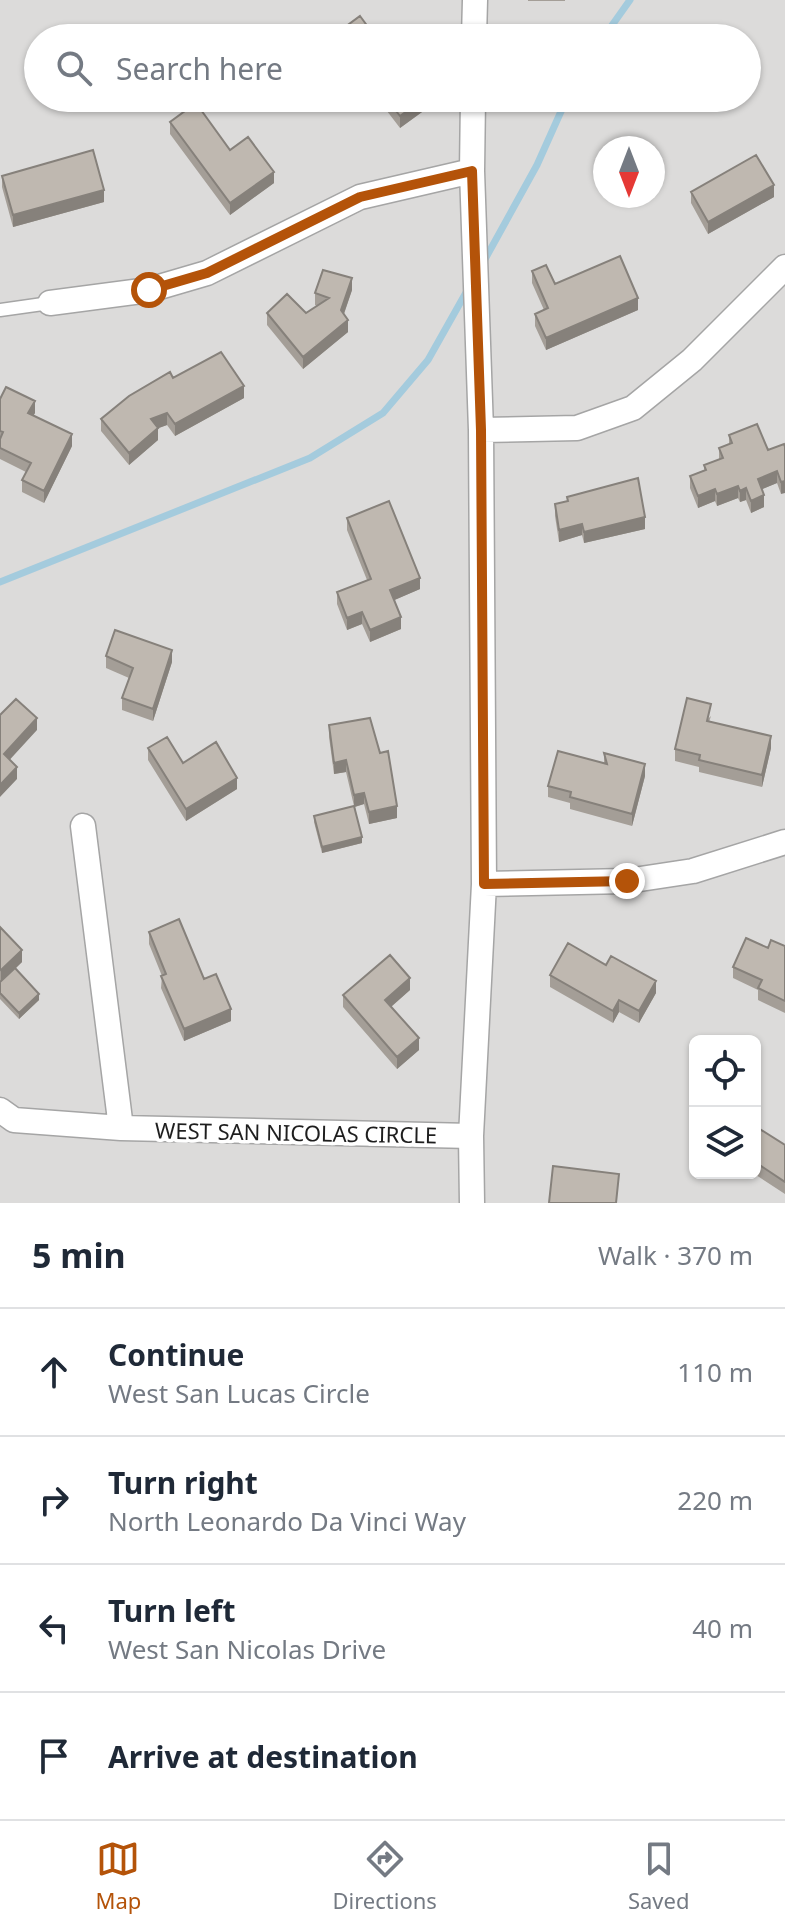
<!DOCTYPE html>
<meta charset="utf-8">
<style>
:root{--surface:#fff;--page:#f6f6f7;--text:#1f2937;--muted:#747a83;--line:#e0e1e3;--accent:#b45309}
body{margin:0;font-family:"Noto Sans",sans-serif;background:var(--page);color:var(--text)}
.controls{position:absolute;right:24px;bottom:24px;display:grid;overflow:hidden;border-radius:12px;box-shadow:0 2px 6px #0004}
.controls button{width:72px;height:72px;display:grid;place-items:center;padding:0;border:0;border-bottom:2px solid var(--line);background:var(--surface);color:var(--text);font:40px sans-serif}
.compass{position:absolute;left:593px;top:136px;width:72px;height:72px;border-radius:50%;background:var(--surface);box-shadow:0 2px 6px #0004;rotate:180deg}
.stop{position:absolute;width:24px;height:24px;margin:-18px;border:6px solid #b45309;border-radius:50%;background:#fff}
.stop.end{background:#b45309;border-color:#fff;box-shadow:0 2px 8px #0008}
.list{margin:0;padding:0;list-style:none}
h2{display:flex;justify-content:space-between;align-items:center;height:104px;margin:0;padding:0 32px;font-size:34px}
h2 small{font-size:26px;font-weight:400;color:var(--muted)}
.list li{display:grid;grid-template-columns:52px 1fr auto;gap:24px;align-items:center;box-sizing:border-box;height:128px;padding:0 32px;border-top:2px solid var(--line)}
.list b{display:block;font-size:30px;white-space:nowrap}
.list p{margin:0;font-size:26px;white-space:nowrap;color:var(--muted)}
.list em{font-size:26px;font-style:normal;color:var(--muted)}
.icon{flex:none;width:44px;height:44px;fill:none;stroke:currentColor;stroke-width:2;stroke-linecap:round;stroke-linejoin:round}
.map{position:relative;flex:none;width:785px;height:1203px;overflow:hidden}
.search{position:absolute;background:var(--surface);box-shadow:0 2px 6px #0004;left:24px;right:24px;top:24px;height:88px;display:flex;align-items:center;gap:20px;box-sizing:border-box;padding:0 28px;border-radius:44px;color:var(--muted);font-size:30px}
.sheet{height:616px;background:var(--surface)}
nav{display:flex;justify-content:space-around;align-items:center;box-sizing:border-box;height:112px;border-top:2px solid var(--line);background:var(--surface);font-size:22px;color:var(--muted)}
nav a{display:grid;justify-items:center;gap:4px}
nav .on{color:var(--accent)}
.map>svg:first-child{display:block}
.residential{fill:#dcdbda;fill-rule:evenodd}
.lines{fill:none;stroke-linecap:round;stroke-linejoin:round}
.stream{stroke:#a4cbdd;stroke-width:7}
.service-casing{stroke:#a5a5a5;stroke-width:15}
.minor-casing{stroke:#a5a5a5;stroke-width:27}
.service{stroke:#fff;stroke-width:12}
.minor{stroke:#fff;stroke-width:24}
.wall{fill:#a49e97}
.shaded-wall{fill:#86817b}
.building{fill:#bfb8b0;stroke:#86817b;stroke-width:2}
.route{stroke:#b45309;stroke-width:10}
.labels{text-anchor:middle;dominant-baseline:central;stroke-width:7;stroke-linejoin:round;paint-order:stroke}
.street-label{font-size:22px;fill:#1e1e1e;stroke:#fff}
</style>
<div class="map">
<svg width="785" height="1203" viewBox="0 0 785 1203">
<rect width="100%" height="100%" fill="#efece3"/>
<!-- residential -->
<path class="residential" d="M0 0H785V1203H0ZM38 38H747V98H38ZM605 148H653V196H605ZM695 1041H755V1173H695Z"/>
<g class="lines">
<!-- stream -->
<path class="stream" d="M603 38 630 0
M484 261 537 165 567 98
M0 582 310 458 383 413 428 360 468 289"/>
<defs>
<path id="service" d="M0 310 50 303"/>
<path id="minor" d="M474 38 475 0
M50 303 149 290 207 273 360 197 472 171
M481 430 577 428 633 408 692 360 785 267
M83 826 121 1128
M484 884 627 881 693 871 785 842
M0 1110 14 1120 121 1128 471 1136
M472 1203 471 1136 484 884 481 430 472 171 473 98"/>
</defs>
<!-- service casing -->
<use href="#service" class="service-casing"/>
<!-- minor casing -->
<use href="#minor" class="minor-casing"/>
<!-- service -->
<use href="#service" class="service"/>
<!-- minor -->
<use href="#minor" class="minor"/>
</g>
<!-- wall -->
<path class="wall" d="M528 0H565V1H528Z
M377 98H433V104L400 128Z
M170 122 230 150 274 183 230 215 170 134Z
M2 176 104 202 13 227 2 187Z
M691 192 774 197 708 234 691 203Z
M532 271 555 284 638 310 546 350 535 326V314L544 310 532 283Z
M352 290 344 314 348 332 303 369 267 325V313H306L317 306 315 305V293Z
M173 378 244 398 175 436 167 425 158 428V440L129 465 101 431V419Z
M0 399 35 413 33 415 72 446 44 503 22 492V480L26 472 0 459Z
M729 435 768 450 784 444 781 494 777 483 762 489 764 507 751 513 746 500 740 502 738 498 717 506 715 501 698 508 690 488V476L704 470V465L719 459V448L729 444Z
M555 504 645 529 584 543 582 535 559 542 555 516Z
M347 518 420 589 394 600 401 629 370 642 362 624 347 630 337 604V592L367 580 347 530Z
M106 656 172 662 153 721 122 710V698L129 678 106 668Z
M711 716 709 722 771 748 762 787 699 772V767L675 761V749Z
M329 725 397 818 369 824 364 804 355 807 362 843 322 853 314 822V816L354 806 346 772 334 774 329 737Z
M148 748 183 763 237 789 186 821 148 760Z
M604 753 645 776 632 826 570 809V803L548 797V786L604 763Z
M0 927 22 962 15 969 39 1000 19 1019 0 999Z
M149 932 204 979 231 1021 184 1041 161 988 162 976 149 944Z
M785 946V1013L758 1000V990L733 978V967L768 948Z
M550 975 656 993 639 1023 619 1012 613 1023 550 987Z
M410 990 391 1007 419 1050 397 1069 343 1007V995Z
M755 1126 785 1145V1194L753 1173H755Z"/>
<!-- shaded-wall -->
<path class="shaded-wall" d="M425 98H433V104L400 128V116Z
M274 172V183L230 215V203Z
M774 185V197L708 234V222Z
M104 190V202L13 227V215Z
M352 278V290L341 322V310Z
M638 298V310L546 350V338Z
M348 320V332L303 369V357Z
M244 386V398L175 436V424Z
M35 401V413L28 425V413Z
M167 413V425L151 431V419Z
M158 428V440L129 465V453Z
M72 434V446L44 503V491Z
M777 471V483L758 491V479Z
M785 481V493L781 494V482Z
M738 486V498L717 506V494Z
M746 488V500L740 502V491Z
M715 489V501L698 508V496Z
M764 495V507L751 513V501Z
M645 517V529L584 543V532Z
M582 524V535L559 542V530Z
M420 578V589L390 602V590Z
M362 612V624L347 630V618Z
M401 617V629L370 642V630Z
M172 650V662L153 721V709Z
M37 718V730L4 766V754Z
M771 736V748L762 787V775Z
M346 760V772L334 774V763Z
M645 764V776L632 826V814Z
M17 767V779L0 797V785Z
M237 778V789L186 821V809Z
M364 793V804L354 807V795Z
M397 806V818L369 824V812Z
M362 837V843L322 853V847Z
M22 950V962L1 982V970Z
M410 978V990L385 1012V1000Z
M656 981V993L639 1023V1011Z
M39 994V1000L19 1019V1013Z
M619 1000V1012L613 1023V1011Z
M231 1009V1021L184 1041V1029Z
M419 1038V1050L397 1069V1057Z"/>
<!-- building -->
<path class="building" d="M360 16 374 35 384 27 392 38H341L337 33Z
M386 98H425L400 116Z
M196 103 230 150 248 137 274 172 230 203 170 122Z
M93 150 104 190 13 215 2 176Z
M756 155 774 185 708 222 691 192Z
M620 256 638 298 546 338 535 314 548 308 532 271 546 265 555 284Z
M323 270 352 278 341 310 348 320 303 357 267 313 287 294 306 313 329 298 315 293Z
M221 352 244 386 175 424 167 413 151 419 158 428 129 453 101 419 129 396 170 372 173 378Z
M6 387 35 401 28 413 72 434 44 491 22 480 31 463 0 448V439L3 432 0 431V399Z
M757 424 768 450 784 444 785 447V481L781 482 777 471 758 479 764 495 751 501 746 488 740 491 738 486 717 494 715 489 698 496 690 476 706 470 704 465 723 458 719 448 732 443 729 435Z
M638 478 645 517 584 532 582 524 559 530 555 504 568 501 567 497Z
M389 501 420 578 390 590 401 617 370 630 362 612 347 618 337 592 371 579 347 518Z
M115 630 172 650 153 709 122 698 133 668 106 656Z
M687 698 711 704 707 721 771 736 762 775 699 760 700 755 675 749Z
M16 699 37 718 4 754 17 767 0 785V715Z
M370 718 380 753 388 751 397 806 369 812 364 793 354 795 346 760 334 763 329 725Z
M167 737 183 763 216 742 237 778 186 809 148 748Z
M558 751 607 764 604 753 645 764 632 814 570 797 571 792 548 786Z
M354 806 362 837 322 847 314 816Z
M179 919 204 979 216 974 231 1009 184 1029 161 976 166 974 149 932Z
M0 927 22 950 1 970 0 969Z
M746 938 768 948 771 940 785 946V1001L758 988 762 980 733 967Z
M568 943 606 965 611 956 656 981 639 1011 619 1000 613 1011 550 975Z
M390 955 410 978 385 1000 419 1038 397 1057 343 995Z
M15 968 39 994 19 1013 0 993V982Z
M755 1126 785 1145V1182L755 1162Z
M553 1166 619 1174 616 1203H549Z"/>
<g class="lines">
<!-- route -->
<path class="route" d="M149 290 207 273 360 197 472 171 481 430 484 884 627 881"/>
</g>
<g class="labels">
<!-- street labels -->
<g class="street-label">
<text transform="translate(296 1132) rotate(1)">WEST SAN NICOLAS CIRCLE</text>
</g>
</g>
</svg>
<div class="controls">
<button><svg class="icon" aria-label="locate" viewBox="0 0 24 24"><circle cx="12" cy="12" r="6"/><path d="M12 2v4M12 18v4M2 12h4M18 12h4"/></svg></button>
<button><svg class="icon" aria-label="layers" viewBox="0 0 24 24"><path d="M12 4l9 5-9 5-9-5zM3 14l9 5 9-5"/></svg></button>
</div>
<svg class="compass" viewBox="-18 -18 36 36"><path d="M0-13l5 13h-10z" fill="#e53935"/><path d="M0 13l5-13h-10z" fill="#747a83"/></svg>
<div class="stop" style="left:149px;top:290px"></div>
<div class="stop end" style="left:627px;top:881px"></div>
<div class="search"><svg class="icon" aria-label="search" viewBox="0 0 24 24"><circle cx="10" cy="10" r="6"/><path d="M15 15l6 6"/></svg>Search here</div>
</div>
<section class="sheet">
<h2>5 min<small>Walk · 370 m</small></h2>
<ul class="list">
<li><svg class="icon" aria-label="ahead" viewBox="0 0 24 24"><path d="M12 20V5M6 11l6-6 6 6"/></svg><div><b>Continue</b><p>West San Lucas Circle</p></div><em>110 m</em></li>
<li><svg class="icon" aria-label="right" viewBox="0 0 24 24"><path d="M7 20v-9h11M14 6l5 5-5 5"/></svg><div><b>Turn right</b><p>North Leonardo Da Vinci Way</p></div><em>220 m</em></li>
<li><svg class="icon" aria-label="left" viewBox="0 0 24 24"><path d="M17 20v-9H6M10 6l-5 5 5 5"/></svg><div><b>Turn left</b><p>West San Nicolas Drive</p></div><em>40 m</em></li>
<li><svg class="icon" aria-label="arrive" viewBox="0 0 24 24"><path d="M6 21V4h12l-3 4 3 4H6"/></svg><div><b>Arrive at destination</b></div></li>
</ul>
</section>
<nav>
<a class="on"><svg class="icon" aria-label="map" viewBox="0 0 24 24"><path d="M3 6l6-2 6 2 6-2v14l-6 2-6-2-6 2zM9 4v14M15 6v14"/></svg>Map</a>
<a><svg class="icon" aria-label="directions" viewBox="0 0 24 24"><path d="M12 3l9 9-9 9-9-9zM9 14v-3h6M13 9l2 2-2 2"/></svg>Directions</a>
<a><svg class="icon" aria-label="saved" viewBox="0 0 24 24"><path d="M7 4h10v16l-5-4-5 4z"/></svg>Saved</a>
</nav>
